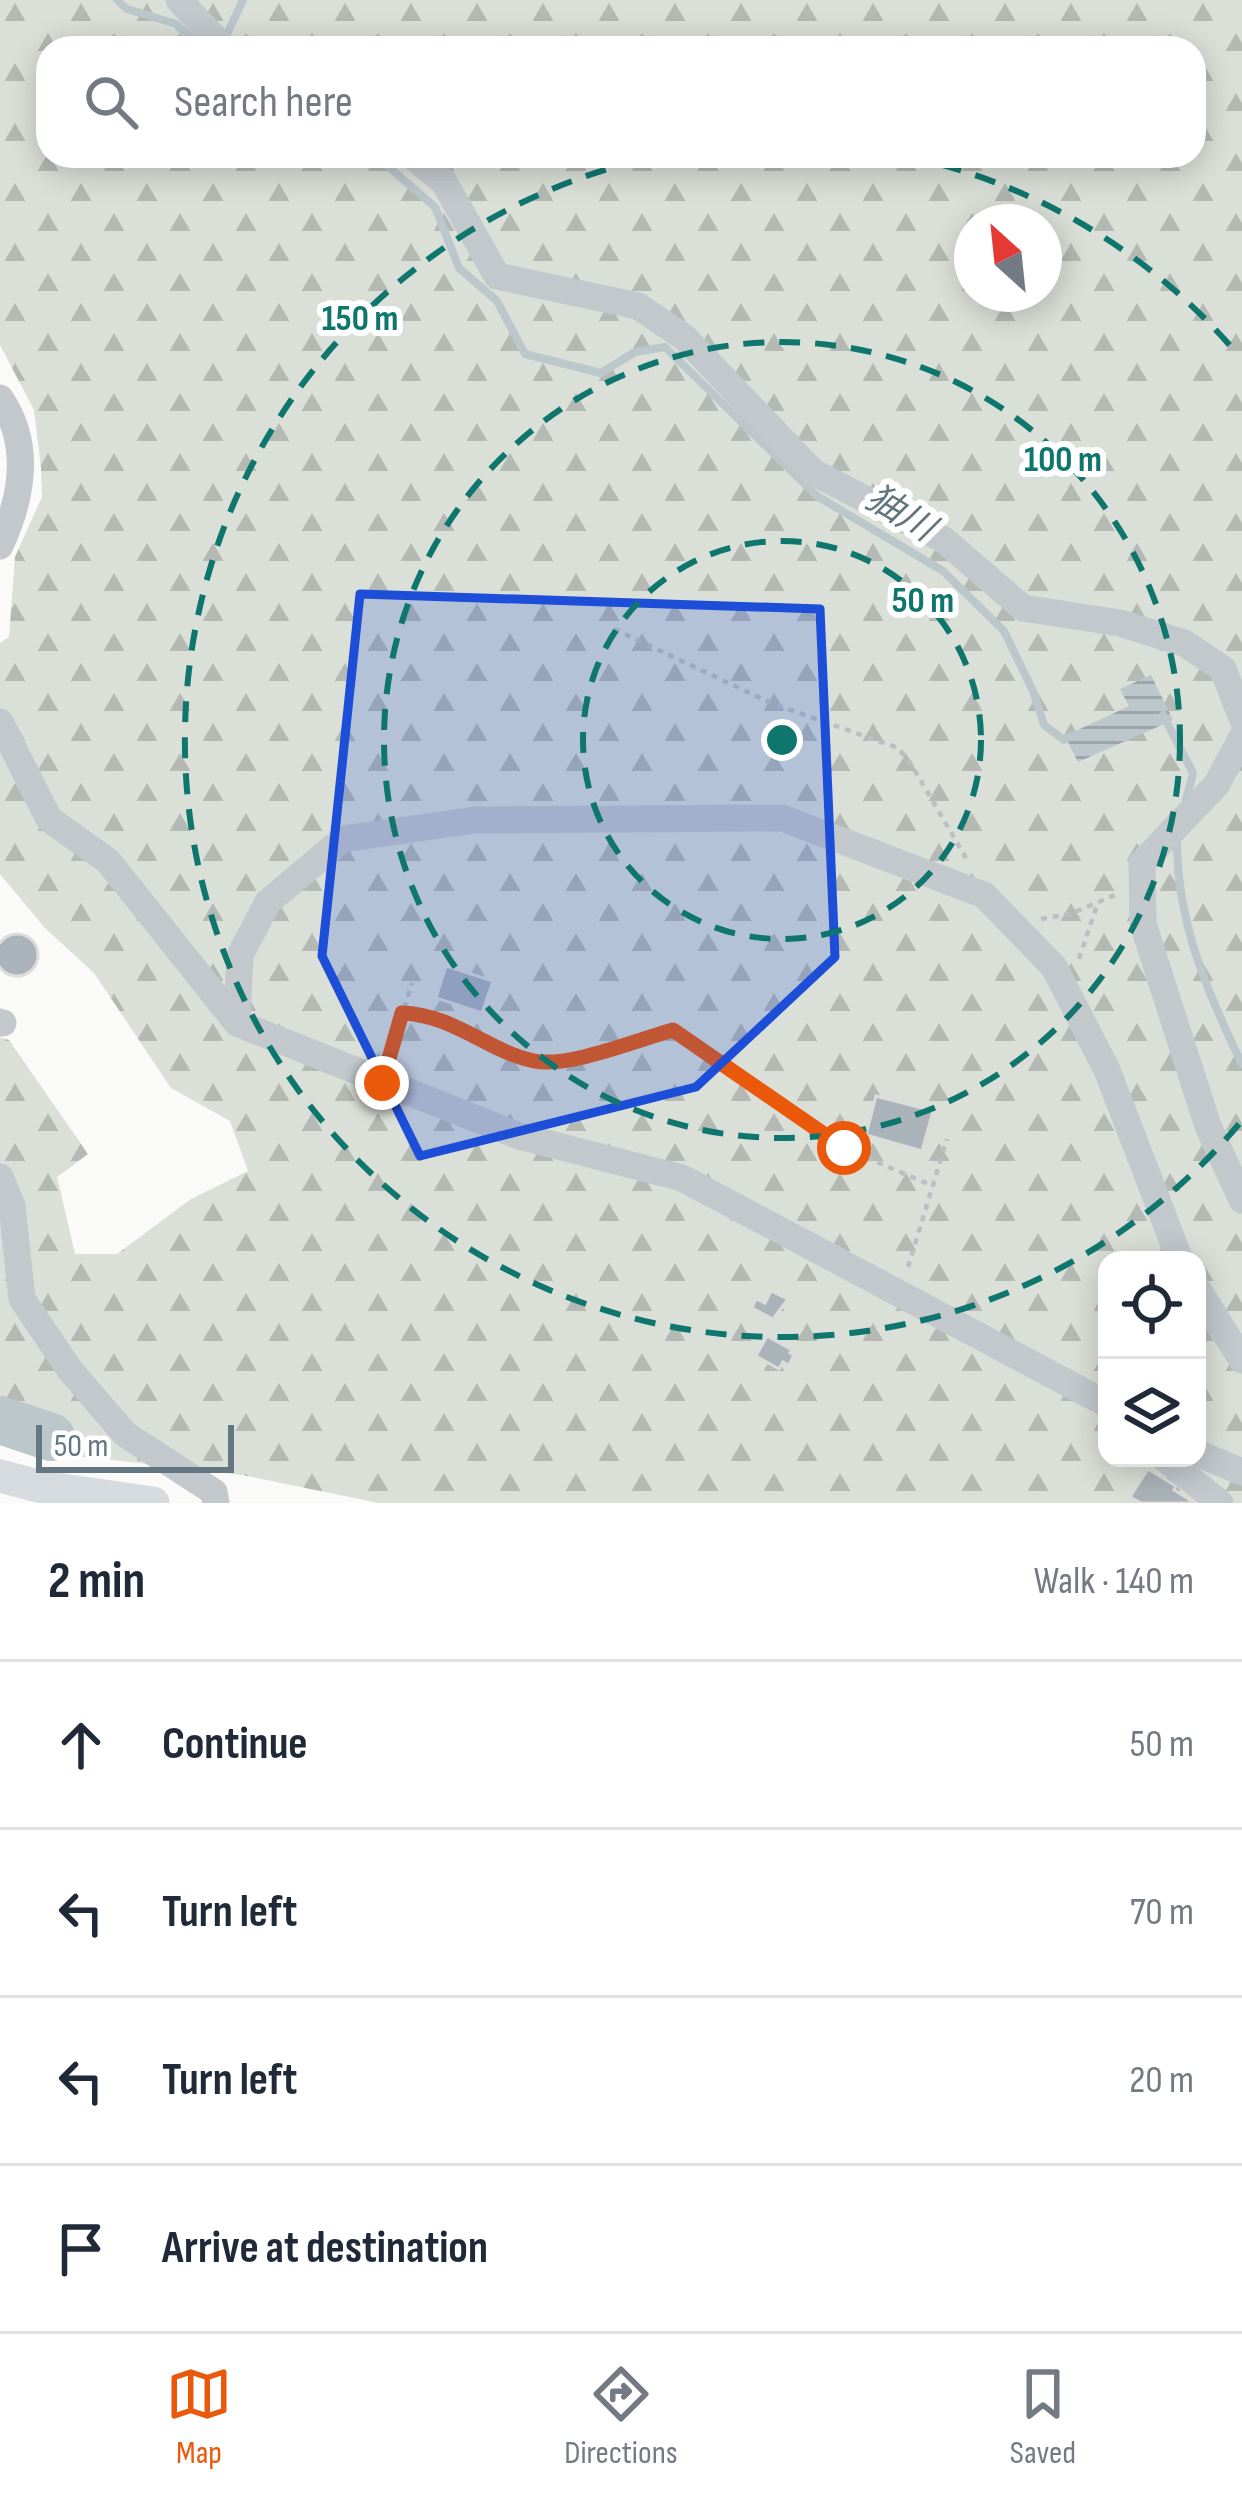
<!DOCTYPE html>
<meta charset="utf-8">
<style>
:root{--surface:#fff;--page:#f2f2f3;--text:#1f2937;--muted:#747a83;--line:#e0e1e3;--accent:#ea580c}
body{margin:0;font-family:"Sofia Sans Condensed","Noto Sans JP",sans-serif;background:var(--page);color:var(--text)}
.controls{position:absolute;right:36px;bottom:36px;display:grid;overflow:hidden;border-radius:24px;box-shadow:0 6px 30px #0003}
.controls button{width:108px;height:108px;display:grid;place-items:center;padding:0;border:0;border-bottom:3px solid var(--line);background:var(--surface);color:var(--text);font:60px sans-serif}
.compass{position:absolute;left:954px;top:204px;width:108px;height:108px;border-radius:50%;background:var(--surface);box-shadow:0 6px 30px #0003;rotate:333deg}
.scale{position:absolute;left:36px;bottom:30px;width:198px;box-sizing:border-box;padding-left:12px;border:6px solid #657683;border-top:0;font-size:33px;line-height:42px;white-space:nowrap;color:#657683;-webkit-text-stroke:9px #fff;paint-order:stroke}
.stop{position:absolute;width:36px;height:36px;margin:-27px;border:9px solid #ea580c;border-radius:50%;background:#fff}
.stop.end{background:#ea580c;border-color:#fff;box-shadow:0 3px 12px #0008}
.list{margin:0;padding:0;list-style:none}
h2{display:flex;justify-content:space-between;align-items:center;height:156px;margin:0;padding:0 48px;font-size:51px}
h2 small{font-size:39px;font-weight:400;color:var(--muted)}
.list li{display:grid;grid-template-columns:78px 1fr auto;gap:36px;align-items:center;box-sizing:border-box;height:168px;padding:0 48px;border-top:3px solid var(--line)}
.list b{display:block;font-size:45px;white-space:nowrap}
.list em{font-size:39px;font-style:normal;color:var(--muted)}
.icon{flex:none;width:66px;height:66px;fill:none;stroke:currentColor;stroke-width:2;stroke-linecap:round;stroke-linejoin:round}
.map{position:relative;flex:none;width:1242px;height:1503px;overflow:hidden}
.search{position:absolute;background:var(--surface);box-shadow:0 6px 30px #0003;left:36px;right:36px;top:36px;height:132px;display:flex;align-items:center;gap:30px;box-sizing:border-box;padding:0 42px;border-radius:36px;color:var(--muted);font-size:45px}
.sheet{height:828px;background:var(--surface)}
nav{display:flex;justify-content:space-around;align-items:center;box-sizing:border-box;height:168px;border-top:3px solid var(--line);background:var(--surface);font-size:33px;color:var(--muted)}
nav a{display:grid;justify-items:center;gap:6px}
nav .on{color:var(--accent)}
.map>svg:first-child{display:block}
.forest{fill:url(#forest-firs);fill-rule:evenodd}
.water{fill:url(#water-rules)}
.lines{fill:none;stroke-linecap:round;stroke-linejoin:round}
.stream{stroke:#bbc7cb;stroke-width:8}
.river{stroke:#bbc7cb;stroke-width:48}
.building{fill:#aab3b9;stroke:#dcdcda;stroke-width:3}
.path{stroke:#bbbfc2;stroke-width:4.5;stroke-dasharray:6 6;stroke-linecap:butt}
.minor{stroke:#c3c8cc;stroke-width:27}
.major{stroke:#d6dbdf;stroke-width:33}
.route{stroke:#ea580c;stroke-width:15}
.marked{fill:#1d4ed8;fill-opacity:0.2;stroke:#1d4ed8;stroke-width:9;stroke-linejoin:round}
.ring{fill:none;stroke:#0f766e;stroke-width:6;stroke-dasharray:21 15}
.labels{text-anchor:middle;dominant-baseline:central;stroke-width:12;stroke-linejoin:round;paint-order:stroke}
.water-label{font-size:36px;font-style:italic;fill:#60757c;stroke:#fff}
.centre{fill:#0f766e;stroke:#fff;stroke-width:6}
.ring-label{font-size:36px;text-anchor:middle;font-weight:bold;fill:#0f766e;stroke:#fff;stroke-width:12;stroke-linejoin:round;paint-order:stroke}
</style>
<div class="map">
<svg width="1242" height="1503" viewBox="0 0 1242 1503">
<defs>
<pattern id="forest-firs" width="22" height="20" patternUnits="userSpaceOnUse" patternTransform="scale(3)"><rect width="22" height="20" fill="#dadfd7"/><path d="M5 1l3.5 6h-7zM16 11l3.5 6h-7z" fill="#b4b9b4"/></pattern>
<pattern id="water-rules" width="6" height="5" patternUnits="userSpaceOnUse" patternTransform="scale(3)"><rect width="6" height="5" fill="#bbc7cb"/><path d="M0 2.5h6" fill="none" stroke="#9ca6aa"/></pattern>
</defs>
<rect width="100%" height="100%" fill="#fafaf8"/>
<!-- forest -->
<path class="forest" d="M0 0H1242V1503H379L242 1475 78 1456 0 1426V1037L9 1040 88 1154 57 1177 75 1254H117L191 1199 248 1171 230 1121 171 1088 94 973 45 928 0 874V643L9 637 15 557 42 497 41 468 34 410 0 345ZM48 48H1194V156H48ZM972 222H1044V294H972ZM1107 1260H1197V1458H1107Z"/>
<!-- water -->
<path class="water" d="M1151 675 1173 720 1078 762 1065 736 1129 706 1120 689Z"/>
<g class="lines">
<!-- stream -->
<path class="stream" d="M117 0 127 9 176 24 201 48
M226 36 243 0
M376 156 435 207 459 268 497 301 525 354 601 373 635 352 665 347 817 496 943 571 1004 631 1033 691 1044 725 1064 740 1072 736
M1163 715 1193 773 1186 800
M1177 838C1176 920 1207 992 1242 1064"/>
<!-- river -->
<path class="river" d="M0 1420 51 1437"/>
</g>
<!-- building -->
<path class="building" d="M-4 955a21 21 0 1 1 42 0a21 21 0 1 1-42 0Z
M446 966 493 981 482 1013 436 998Z
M876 1096 933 1111 922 1151 866 1135Z
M771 1291 788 1299 773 1319 752 1308 756 1299 765 1303Z
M767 1336 792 1350 790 1353 794 1355 789 1365 783 1362 779 1369 756 1356Z
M1148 1469 1176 1486 1174 1490 1195 1503H1141L1130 1497Z"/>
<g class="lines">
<!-- path -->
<path class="path" d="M614 629 771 703 898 748 911 764 966 858
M1041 919 1070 914 1115 895
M1079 959 1098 902
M402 1013C455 1015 487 1051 534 1061 569 1068 638 1040 673 1031L844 1148 933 1186
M390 1054 412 983
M908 1267 947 1139"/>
<!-- minor -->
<path class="minor" d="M179 0 224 48
M412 156 444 182 497 276 638 306 685 338 813 472 944 540 1023 608 1120 623 1184 643 1223 669 1242 718
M0 398C32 444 22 498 0 546
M0 722 49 819 108 861 237 1023 519 1136 682 1178 1107 1404
M1242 737 1217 784 1142 863 1143 924 1208 1126 1242 1200
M0 1022 3 1023
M237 1023 240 955 268 902 343 839 475 820 782 818 984 895 1054 967 1107 1070 1180 1260
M0 1177 12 1206 22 1299 70 1370 125 1434 214 1492 216 1503
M1197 1288 1242 1360
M1197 1453 1242 1472
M1164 1458 1220 1503"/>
<!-- major -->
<path class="major" d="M0 1476 42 1487 153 1503"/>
</g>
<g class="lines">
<!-- route -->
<path class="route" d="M382 1083 402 1013C455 1015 487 1051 534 1061 569 1068 637 1040 673 1030L844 1148"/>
</g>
<!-- marked area -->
<path class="marked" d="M360 594 820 609 835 957 696 1087 420 1156 322 956Z"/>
<!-- distance rings -->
<g class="ring">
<circle cx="782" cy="740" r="199"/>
<circle cx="782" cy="740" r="398"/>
<path d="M1239 1124A597 597 0 1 1 658 156M906 156A597 597 0 0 1 1239 356"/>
</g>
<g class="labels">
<!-- water labels -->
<g class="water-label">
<text transform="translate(900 514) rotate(31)">㹨川</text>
</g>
</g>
<circle cx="782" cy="740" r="18" class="centre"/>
<g class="ring-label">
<text x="360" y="330">150 m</text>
<text x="1063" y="471">100 m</text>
<text x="923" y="612">50 m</text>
</g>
</svg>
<div class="controls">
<button><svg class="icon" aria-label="locate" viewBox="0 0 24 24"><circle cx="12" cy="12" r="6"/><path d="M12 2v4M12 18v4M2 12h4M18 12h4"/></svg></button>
<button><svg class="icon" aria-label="layers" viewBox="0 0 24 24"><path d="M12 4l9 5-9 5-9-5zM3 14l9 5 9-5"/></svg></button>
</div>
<svg class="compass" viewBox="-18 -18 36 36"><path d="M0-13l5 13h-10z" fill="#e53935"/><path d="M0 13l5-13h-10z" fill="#747a83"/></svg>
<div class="scale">50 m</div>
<div class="stop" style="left:844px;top:1148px"></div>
<div class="stop end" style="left:382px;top:1083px"></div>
<div class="search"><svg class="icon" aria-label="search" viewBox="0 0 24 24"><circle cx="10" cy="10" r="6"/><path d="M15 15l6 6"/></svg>Search here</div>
</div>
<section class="sheet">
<h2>2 min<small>Walk · 140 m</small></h2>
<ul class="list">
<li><svg class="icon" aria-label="ahead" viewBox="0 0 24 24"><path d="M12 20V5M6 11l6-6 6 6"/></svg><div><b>Continue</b></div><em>50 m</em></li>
<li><svg class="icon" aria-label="left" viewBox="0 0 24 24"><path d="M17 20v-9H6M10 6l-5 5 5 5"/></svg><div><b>Turn left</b></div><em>70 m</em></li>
<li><svg class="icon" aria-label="left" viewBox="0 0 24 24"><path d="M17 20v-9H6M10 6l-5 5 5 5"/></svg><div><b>Turn left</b></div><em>20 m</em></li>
<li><svg class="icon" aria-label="arrive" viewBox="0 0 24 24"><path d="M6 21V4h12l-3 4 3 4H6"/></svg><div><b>Arrive at destination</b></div></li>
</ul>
</section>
<nav>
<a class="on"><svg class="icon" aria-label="map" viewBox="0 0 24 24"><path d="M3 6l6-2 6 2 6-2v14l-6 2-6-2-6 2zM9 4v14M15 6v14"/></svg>Map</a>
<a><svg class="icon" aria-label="directions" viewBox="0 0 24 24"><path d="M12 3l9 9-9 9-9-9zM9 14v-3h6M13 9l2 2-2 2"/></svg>Directions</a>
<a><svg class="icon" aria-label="saved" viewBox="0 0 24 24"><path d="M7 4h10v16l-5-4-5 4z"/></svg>Saved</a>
</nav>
